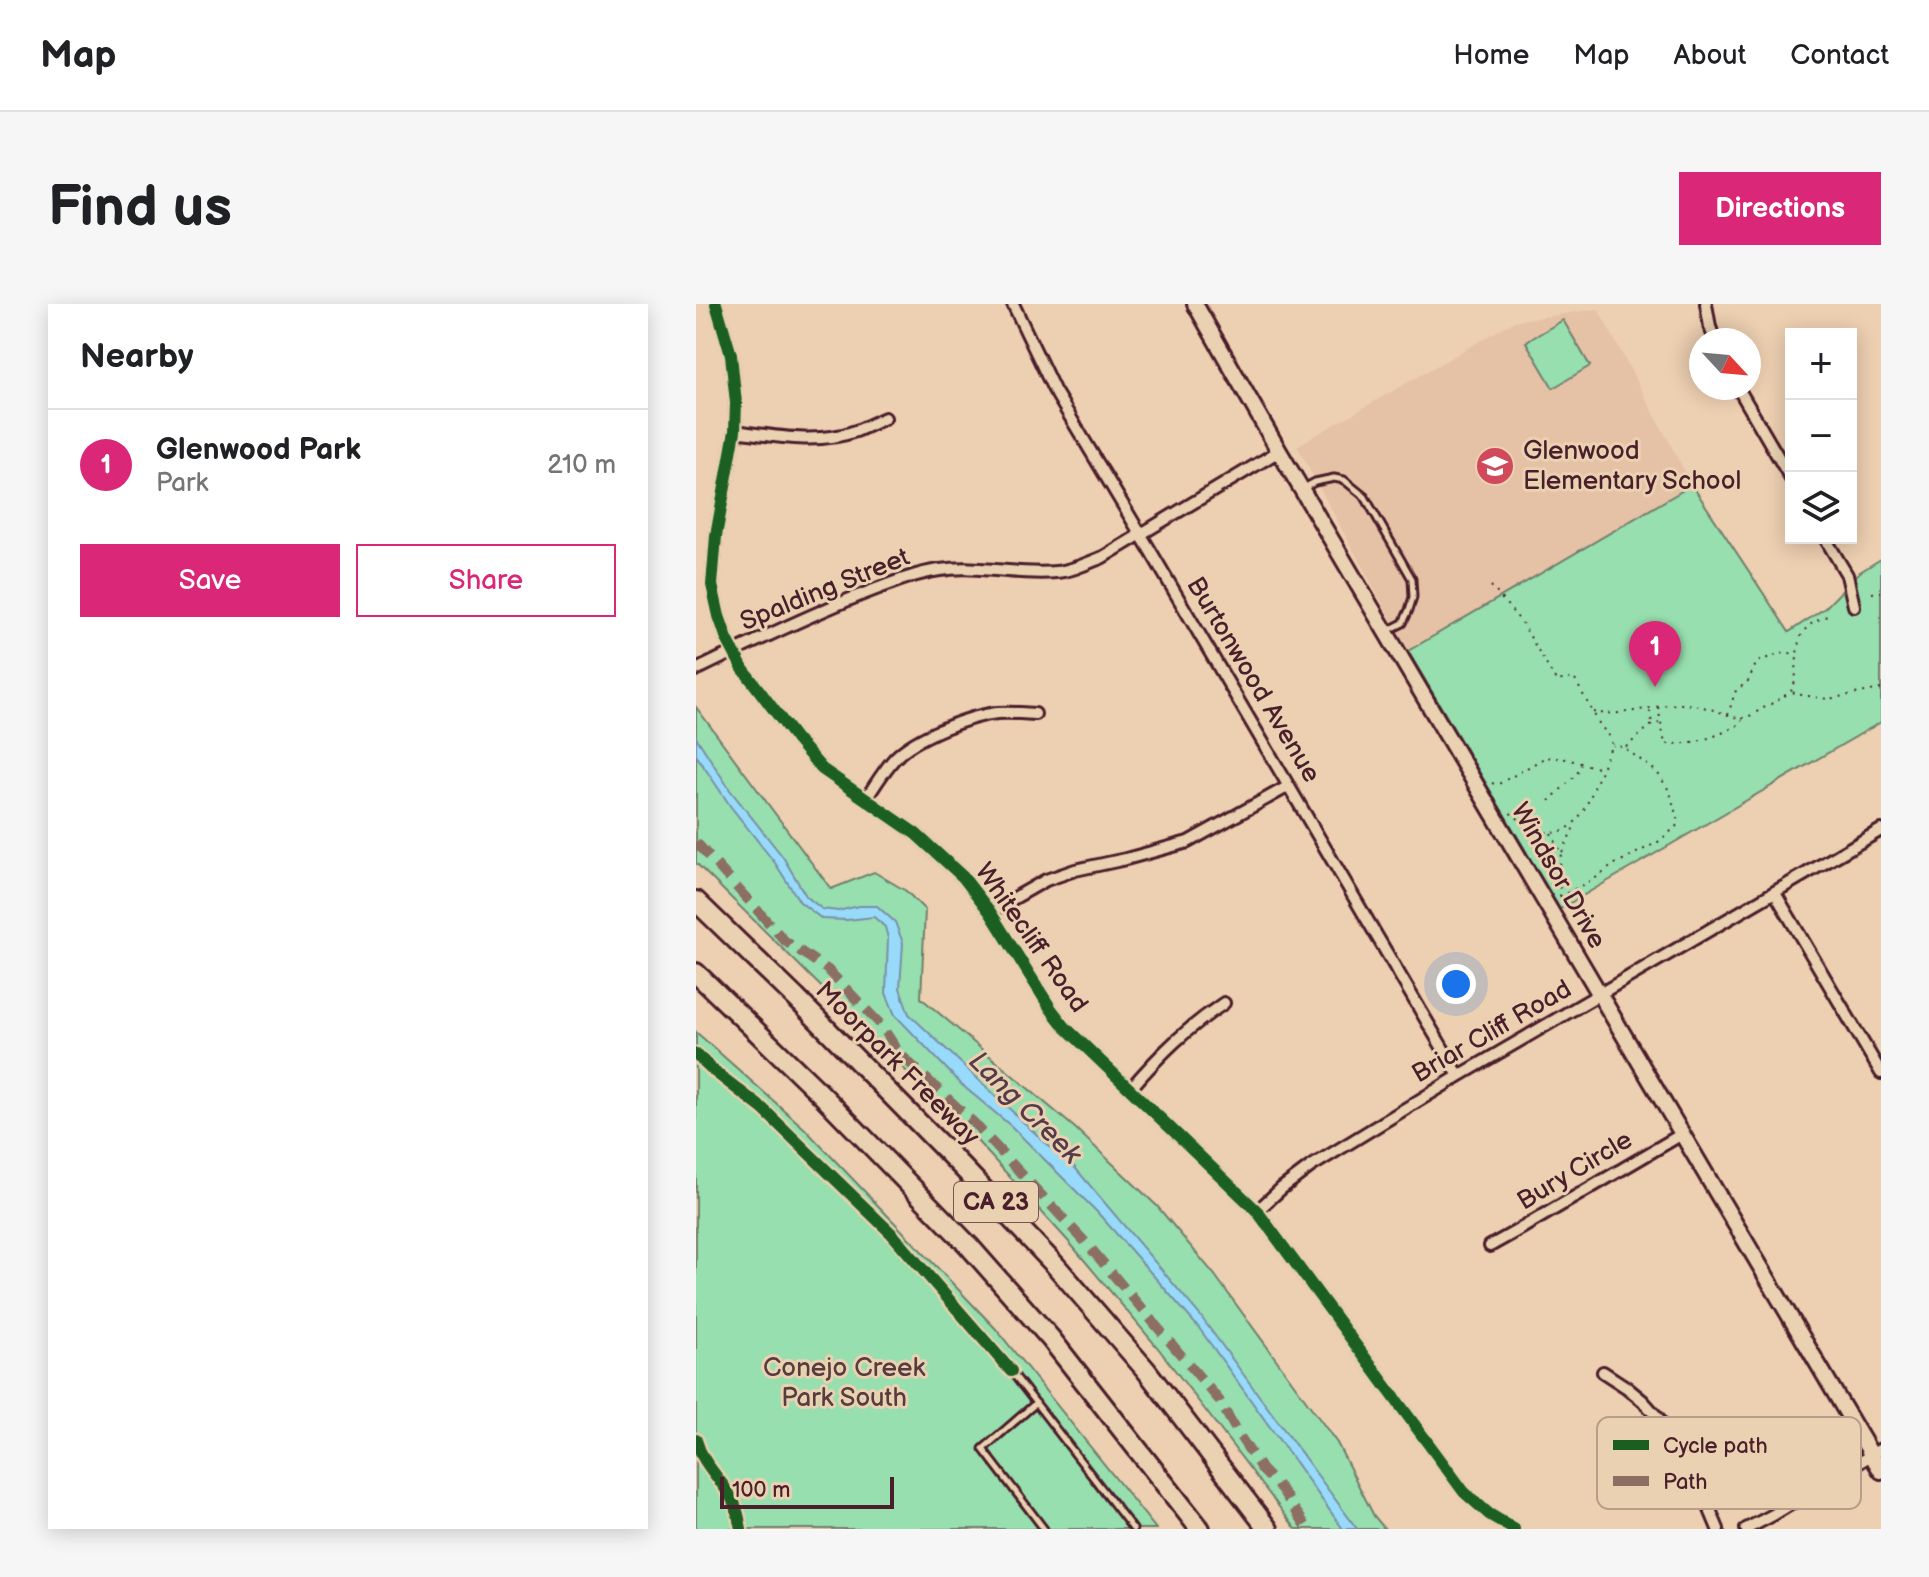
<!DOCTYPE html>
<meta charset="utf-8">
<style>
:root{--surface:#fff;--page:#f6f6f6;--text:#202124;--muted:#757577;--line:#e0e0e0;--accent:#db2777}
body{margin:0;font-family:"Balsamiq Sans",sans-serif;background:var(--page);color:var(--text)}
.controls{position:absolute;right:24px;top:24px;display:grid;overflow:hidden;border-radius:0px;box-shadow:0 4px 20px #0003}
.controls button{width:72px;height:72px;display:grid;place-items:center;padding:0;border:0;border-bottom:2px solid var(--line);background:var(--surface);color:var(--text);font:40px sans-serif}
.compass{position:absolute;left:993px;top:24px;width:72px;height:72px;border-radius:50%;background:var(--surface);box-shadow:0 4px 20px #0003;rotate:116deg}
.scale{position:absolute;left:24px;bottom:20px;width:174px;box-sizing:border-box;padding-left:8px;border:4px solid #4a1f2b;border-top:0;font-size:22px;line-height:28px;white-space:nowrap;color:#4a1f2b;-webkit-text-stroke:6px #e9d1b1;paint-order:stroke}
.you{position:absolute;left:760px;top:680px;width:28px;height:28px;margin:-20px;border:6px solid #fff;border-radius:50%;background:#1a73e8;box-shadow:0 0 0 12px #1a73e833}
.badge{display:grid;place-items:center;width:52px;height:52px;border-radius:50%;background:var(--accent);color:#fff;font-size:26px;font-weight:700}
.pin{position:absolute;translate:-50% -66px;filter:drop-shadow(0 2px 4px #0008)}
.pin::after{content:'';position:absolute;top:42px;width:28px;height:24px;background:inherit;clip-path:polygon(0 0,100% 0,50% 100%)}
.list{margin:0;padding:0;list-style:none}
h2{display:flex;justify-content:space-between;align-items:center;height:104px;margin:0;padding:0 32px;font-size:34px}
h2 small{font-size:26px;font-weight:400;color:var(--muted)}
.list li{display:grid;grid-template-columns:52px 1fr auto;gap:24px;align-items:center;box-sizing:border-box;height:112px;padding:0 32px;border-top:2px solid var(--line)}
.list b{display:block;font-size:30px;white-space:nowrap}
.list p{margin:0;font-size:26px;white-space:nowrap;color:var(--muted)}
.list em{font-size:26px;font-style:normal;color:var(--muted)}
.actions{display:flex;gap:16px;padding:24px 32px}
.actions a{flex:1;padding:18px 0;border:2px solid var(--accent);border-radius:0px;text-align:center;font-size:28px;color:var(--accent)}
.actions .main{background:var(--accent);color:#fff}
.icon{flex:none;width:44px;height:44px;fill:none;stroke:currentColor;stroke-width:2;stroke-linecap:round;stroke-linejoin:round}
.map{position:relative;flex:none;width:1185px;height:1225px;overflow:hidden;border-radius:0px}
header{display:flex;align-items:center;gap:48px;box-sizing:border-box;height:112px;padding:0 40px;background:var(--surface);border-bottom:2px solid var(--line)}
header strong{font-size:38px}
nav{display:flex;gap:44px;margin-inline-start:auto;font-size:28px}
.intro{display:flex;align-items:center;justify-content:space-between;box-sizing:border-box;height:192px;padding:0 48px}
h1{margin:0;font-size:56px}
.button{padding:20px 36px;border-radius:0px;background:var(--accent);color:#fff;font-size:28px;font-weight:700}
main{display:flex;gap:48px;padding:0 48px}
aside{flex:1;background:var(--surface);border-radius:0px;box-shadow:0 4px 20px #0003}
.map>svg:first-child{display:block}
.built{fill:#e5c1a6}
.green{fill:#97dfae;stroke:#707f6c;stroke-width:2}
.water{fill:#98dafa;stroke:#798fa7;stroke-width:2}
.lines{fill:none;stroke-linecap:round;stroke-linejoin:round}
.lane-casing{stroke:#4a1f2b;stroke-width:11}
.street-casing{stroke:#4a1f2b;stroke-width:16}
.secondary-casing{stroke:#4a1f2b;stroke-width:20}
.highway-casing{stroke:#4a1f2b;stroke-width:24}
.path{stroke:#4a1f2b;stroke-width:2;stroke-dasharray:2 6;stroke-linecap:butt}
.lane{stroke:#e9d1b1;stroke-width:5}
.street{stroke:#e9d1b1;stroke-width:10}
.secondary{stroke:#e9d1b1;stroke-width:14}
.highway{stroke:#e9d1b1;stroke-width:18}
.quiet{stroke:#8d6e63;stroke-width:10;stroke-dasharray:20 10;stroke-linecap:butt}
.cycleway-casing{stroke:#e9d1b1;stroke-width:17}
.cycleway{stroke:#1b5e20;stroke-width:12}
.labels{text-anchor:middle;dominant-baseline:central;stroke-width:6;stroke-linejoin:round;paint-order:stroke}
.shield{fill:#e9d1b1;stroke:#7a5453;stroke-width:2}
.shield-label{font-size:24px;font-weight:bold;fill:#4a1f2b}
.poi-label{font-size:26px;fill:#4a1f2b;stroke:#e9d1b1;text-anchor:start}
.street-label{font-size:26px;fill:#4a1f2b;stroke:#e9d1b1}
.park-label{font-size:26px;fill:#563c3f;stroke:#e9d1b1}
.water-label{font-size:28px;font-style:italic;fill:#563b4a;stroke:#e9d1b1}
.key{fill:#e9d1b1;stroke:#b99c89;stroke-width:2}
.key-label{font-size:22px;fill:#4a1f2b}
</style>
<header>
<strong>Map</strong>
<nav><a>Home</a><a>Map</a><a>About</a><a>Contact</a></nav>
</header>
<div class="intro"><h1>Find us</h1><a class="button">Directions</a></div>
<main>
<aside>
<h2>Nearby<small></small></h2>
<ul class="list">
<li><span class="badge">1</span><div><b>Glenwood Park</b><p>Park</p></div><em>210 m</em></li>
</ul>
<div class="actions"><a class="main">Save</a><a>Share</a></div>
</aside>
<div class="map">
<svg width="1185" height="1225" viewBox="0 0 1185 1225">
<rect width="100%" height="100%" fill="#edcfb1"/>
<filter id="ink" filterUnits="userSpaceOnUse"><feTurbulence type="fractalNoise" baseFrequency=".0125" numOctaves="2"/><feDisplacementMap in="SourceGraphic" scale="16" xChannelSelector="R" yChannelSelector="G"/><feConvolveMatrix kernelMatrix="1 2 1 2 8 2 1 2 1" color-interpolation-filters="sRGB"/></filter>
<g filter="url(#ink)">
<!-- built -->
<path class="built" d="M902 5 996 181 712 347 601 142 819 17Z"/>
<!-- green -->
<path class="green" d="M867 16 894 62 857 84 830 38Z
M996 181 1093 328 1129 304 1164 268 1185 255V418L864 605 712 347Z
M0 403 135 585 178 568 210 587 229 606 225 694 379 824 461 902 518 970 641 1139 678 1212 689 1225H600L462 1044 373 938 282 838 0 559Z
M0 728 108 824 300 1025 460 1225H0Z"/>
<!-- water -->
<path class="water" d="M0 433 34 486 87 553 110 592 126 605 142 607 163 602H181L199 618 207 639 204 684 213 710 358 847 375 859 503 1010 661 1225H647L503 1024 463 978 401 908 315 822 266 781 199 711 190 689 192 634 189 623 178 613 151 616 126 615 104 598 79 559 35 503 0 451Z"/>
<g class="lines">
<defs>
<path id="lane" d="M606 185 619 178 638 174 648 176 669 193 716 275 717 293 713 306 707 319 691 327
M315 1067 437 1225
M340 1099 287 1145 348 1225"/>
<path id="street" d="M20 0 35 51 40 99 39 127 20 232 16 281 23 312 31 335 47 365 100 435 126 465 220 530 267 573 294 608 355 705 369 723 561 907 768 1188 793 1210 818 1225
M317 0 358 86 454 246 763 772
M1010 0 1014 23 1019 36
M1042 84 1095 175
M39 127C78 132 122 141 160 127 170 123 180 118 189 114
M1129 234 1151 271 1158 302
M0 366C53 340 107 314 162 292 189 282 215 270 244 266 283 260 321 272 360 268 376 267 392 259 407 253L583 147
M170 495C179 481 188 466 199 454 219 433 273 412 301 409 314 408 327 409 339 410
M1079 589 1185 769
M294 608 350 576 379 566 430 555 492 538 593 482
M435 784C465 749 490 725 528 699
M561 907 586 884 614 863 763 772 1185 526
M794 942 819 928 986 830
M907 1068 930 1083 947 1097 962 1114 1007 1189 1022 1225
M1050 1225 1077 1211 1185 1145"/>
<path id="secondary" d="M499 0 583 147 1185 1167"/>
<path id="highway" d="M0 597 100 694 268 865 360 962 450 1066 572 1225
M0 669 124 789 273 942 355 1035 504 1225"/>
</defs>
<!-- lane casing -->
<use href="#lane" class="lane-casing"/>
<!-- street casing -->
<use href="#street" class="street-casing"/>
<!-- secondary casing -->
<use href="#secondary" class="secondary-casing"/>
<!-- highway casing -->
<use href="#highway" class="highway-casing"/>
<!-- path -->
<path class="path" d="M795 282 826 319 860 377 878 374 904 421 914 433 916 441C891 491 884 566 812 507
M1176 289 1185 288
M1097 388 1099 390 1132 395 1185 385
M962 403 969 440C995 441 1023 433 1045 419L1046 416
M954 407 956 420
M897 408C927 414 957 400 988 400 1007 401 1026 409 1044 415L1052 413C1063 406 1086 395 1095 387 1099 382 1099 375 1100 369 1102 336 1100 323 1134 311
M1032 411 1039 388 1052 377 1061 358 1082 350 1099 349
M930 443 954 422 963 419
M796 479 801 481 850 453 871 455 902 464
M853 497 881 470 885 461
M855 529 865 549 863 570 864 592
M866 548 879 521
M864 593 903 572 917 561 962 538 980 523 982 518 974 488 961 468 927 443 917 441"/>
<!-- lane -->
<use href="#lane" class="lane"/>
<!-- street -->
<use href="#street" class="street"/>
<!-- secondary -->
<use href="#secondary" class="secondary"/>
<!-- highway -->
<use href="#highway" class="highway"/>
<!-- quiet -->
<path class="quiet" d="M0 538 89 637 132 666 185 721 204 750 277 818 392 941 523 1096 541 1128 566 1166 585 1185 612 1225"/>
<defs>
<path id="cycleway" d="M20 0 35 51 40 99 39 127 20 232 16 281 23 312 31 335 47 365 100 435 126 465 220 530 267 573 294 608 355 705 369 723 561 907 768 1188 793 1210 818 1225
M0 750 18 767 67 805 196 930 315 1067
M0 1136C6 1159 23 1173 35 1193 41 1203 43 1214 45 1225"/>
</defs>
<!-- cycleway casing -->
<use href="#cycleway" class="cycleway-casing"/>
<!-- cycleway -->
<use href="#cycleway" class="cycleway"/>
</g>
</g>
<!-- icons -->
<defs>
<symbol id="school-disc" viewBox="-11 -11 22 22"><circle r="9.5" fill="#d1495b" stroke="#e9d1b1"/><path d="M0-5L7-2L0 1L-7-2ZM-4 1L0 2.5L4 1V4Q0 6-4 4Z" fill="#fff"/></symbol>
</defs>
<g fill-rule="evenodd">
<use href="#school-disc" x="777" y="140" width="44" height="44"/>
</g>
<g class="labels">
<!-- shield labels -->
<rect class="shield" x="258" y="878" width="84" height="40" rx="6"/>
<g class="shield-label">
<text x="300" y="898">CA 23</text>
</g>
<!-- poi labels -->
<g class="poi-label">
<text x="827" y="147">Glenwood<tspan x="827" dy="30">Elementary School</tspan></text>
</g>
<!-- street labels -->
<g class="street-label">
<text transform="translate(129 286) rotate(-22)">Spalding Street</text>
<text transform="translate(557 376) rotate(59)">Burtonwood Avenue</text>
<text transform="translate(862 572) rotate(60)">Windsor Drive</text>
<text transform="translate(335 634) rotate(55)">Whitecliff Road</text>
<text transform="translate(796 728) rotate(-30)">Briar Cliff Road</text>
<text transform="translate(201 760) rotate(45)">Moorpark Freeway</text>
<text transform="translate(879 867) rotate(-31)">Bury Circle</text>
</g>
<!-- park labels -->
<g class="park-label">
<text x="148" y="1064">Conejo Creek<tspan x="148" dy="30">Park South</tspan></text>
</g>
<!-- water labels -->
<g class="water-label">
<text transform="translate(329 804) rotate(45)">Lang Creek</text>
</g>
</g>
<!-- legend -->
<rect x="901" y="1113" width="264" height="92" rx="12" class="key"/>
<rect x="917" y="1136" width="36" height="10" fill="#1b5e20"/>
<rect x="917" y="1172" width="36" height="10" fill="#8d6e63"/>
<g class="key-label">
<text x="967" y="1149">Cycle path</text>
<text x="967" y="1185">Path</text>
</g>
</svg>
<div class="controls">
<button>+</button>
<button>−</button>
<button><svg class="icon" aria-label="layers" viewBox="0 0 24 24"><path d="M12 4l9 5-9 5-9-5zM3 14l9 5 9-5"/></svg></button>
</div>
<svg class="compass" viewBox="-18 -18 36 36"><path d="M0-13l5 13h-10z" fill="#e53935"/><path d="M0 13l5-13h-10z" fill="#757577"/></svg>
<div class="scale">100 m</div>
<div class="you"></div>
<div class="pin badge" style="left:959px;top:383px">1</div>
</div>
</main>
